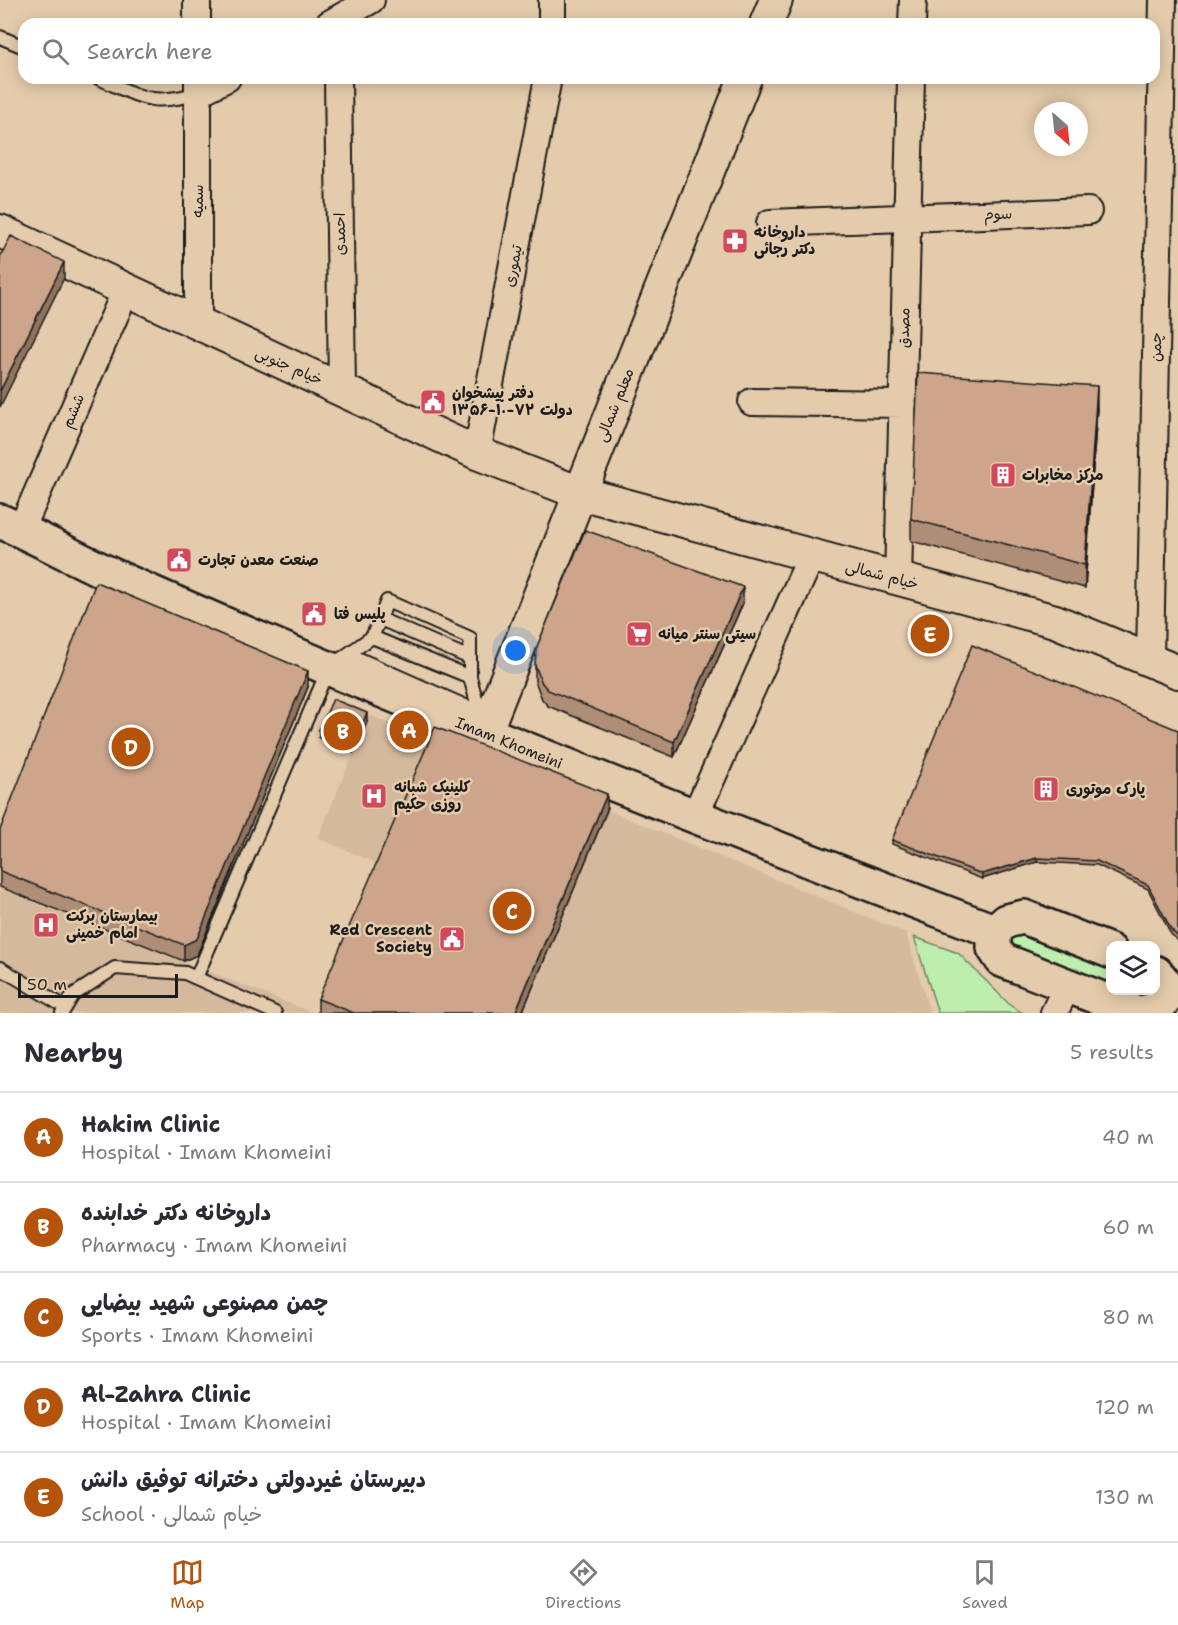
<!DOCTYPE html>
<meta charset="utf-8">
<style>
:root{--surface:#fff;--page:#f2f2f3;--text:#2b2b33;--muted:#7c7c81;--line:#e1e1e2;--accent:#b45309}
body{margin:0;font-family:"Shantell Sans","Playpen Sans Arabic",sans-serif;background:var(--page);color:var(--text)}
.controls{position:absolute;right:18px;bottom:18px;display:grid;overflow:hidden;border-radius:12px;box-shadow:0 3px 15px #0003}
.controls button{width:54px;height:54px;display:grid;place-items:center;padding:0;border:0;border-bottom:2px solid var(--line);background:var(--surface);color:var(--text);font:30px sans-serif}
.compass{position:absolute;left:1034px;top:102px;width:54px;height:54px;border-radius:50%;background:var(--surface);box-shadow:0 3px 15px #0003;rotate:153deg}
.scale{position:absolute;left:18px;bottom:15px;width:160px;box-sizing:border-box;padding-left:6px;border:3px solid #1c1c1c;border-top:0;font-size:16px;line-height:21px;white-space:nowrap;color:#1c1c1c;-webkit-text-stroke:4px #e4cbac;paint-order:stroke}
.you{position:absolute;left:516px;top:651px;width:21px;height:21px;margin:-15px;border:4px solid #fff;border-radius:50%;background:#1a73e8;box-shadow:0 0 0 9px #1a73e833}
.badge{display:grid;place-items:center;width:39px;height:39px;border-radius:50%;background:var(--accent);color:#fff;font-size:20px;font-weight:700}
.pin{position:absolute;translate:-50% -50%;border:3px solid #fff;box-shadow:0 2px 6px #0006}
.list{margin:0;padding:0;list-style:none}
h2{display:flex;justify-content:space-between;align-items:center;height:78px;margin:0;padding:0 24px;font-size:26px}
h2 small{font-size:20px;font-weight:400;color:var(--muted)}
.list li{display:grid;grid-template-columns:39px 1fr auto;gap:18px;align-items:center;box-sizing:border-box;height:90px;padding:0 24px;border-top:2px solid var(--line)}
.list b{display:block;font-size:22px;white-space:nowrap}
.list p{margin:0;font-size:20px;white-space:nowrap;color:var(--muted)}
.list em{font-size:20px;font-style:normal;color:var(--muted)}
.icon{flex:none;width:33px;height:33px;fill:none;stroke:currentColor;stroke-width:2;stroke-linecap:round;stroke-linejoin:round}
.map{position:relative;flex:none;width:1178px;height:1013px;overflow:hidden}
.search{position:absolute;background:var(--surface);box-shadow:0 3px 15px #0003;left:18px;right:18px;top:18px;height:66px;display:flex;align-items:center;gap:15px;box-sizing:border-box;padding:0 21px;border-radius:18px;color:var(--muted);font-size:22px}
.sheet{height:528px;background:var(--surface)}
nav{display:flex;justify-content:space-around;align-items:center;box-sizing:border-box;height:84px;border-top:2px solid var(--line);background:var(--surface);font-size:16px;color:var(--muted)}
nav a{display:grid;justify-items:center;gap:3px}
nav .on{color:var(--accent)}
.map>svg:first-child{display:block}
.built{fill:#d5b99d}
.green{fill:#beeead;stroke:#6d8564;stroke-width:1.5}
.lines{fill:none;stroke-linecap:round;stroke-linejoin:round}
.service-casing{stroke:#1c1c1c;stroke-width:16}
.minor-casing{stroke:#1c1c1c;stroke-width:30}
.tertiary-casing{stroke:#1c1c1c;stroke-width:36}
.secondary-casing{stroke:#1c1c1c;stroke-width:38}
.service{stroke:#e4cbac;stroke-width:12}
.minor{stroke:#e4cbac;stroke-width:26}
.tertiary{stroke:#e4cbac;stroke-width:32}
.secondary{stroke:#e4cbac;stroke-width:33}
.wall{fill:#af8e78;stroke:#1c1c1c;stroke-width:1.5}
.shaded-wall{fill:#8f7461;stroke:#1c1c1c;stroke-width:1.5}
.building{fill:#cca58b;stroke:#1c1c1c;stroke-width:1.5}
.labels{text-anchor:middle;dominant-baseline:central;stroke-width:5;stroke-linejoin:round;paint-order:stroke}
.street-label{font-size:15px;fill:#1c1c1c;stroke:#e4cbac}
.poi-label{font-size:15px;font-weight:bold;fill:#1c1c1c;stroke:#e4cbac;text-anchor:start}
</style>
<div class="map">
<svg width="1178" height="1013" viewBox="0 0 1178 1013">
<rect width="100%" height="100%" fill="#e4cbac"/>
<filter id="ink" filterUnits="userSpaceOnUse"><feTurbulence type="fractalNoise" baseFrequency=".0167" numOctaves="2"/><feDisplacementMap in="SourceGraphic" scale="12" xChannelSelector="R" yChannelSelector="G"/><feConvolveMatrix kernelMatrix="1 2 1 2 8 2 1 2 1" color-interpolation-filters="sRGB"/></filter>
<g filter="url(#ink)">
<!-- built -->
<path class="built" d="M369 715 435 743 383 866 318 838Z
M607 810 906 933 930 1013H522Z
M0 889 184 962 314 1013H0Z"/>
<!-- green -->
<path class="green" d="M1008 926 1110 957V990H1156L1151 1006 1007 956Z
M914 937 958 953 1011 1006 1023 1013H938Z"/>
<g class="lines">
<defs>
<path id="service" d="M0 37 24 47
M98 78C142 97 150 107 198 93
M380 619 387 601 470 638V658
M372 637 380 619 470 658V677L481 718
M348 654 372 637 470 677
M0 968 65 1007
M62 1013 73 995 115 968 185 973 196 978
M275 1013 196 978 329 667 348 654 479 712"/>
<path id="minor" d="M197 0V24
M329 24 371 0
M552 24V0
M912 24 913 0
M338 78 342 390
M198 93 227 78
M770 223 1088 211
M198 324V78
M752 402 903 404
M477 453 548 78
M21 530 125 292
M898 579 911 78
M1150 658 1163 0
M694 818 811 557
M1054 1013 1067 986"/>
<path id="tertiary" d="M766 24 776 0
M0 231 477 453 580 493 1055 621 1178 672
M485 733 745 78"/>
<path id="secondary" d="M0 521C43 540 84 563 127 582 412 707 702 821 994 931
M994 931V948L1002 960 1138 1013
M994 931 1006 921 1024 917 1110 951
M1141 1013 1155 1010 1166 998 1163 981 1156 973"/>
</defs>
<!-- service casing -->
<use href="#service" class="service-casing"/>
<!-- minor casing -->
<use href="#minor" class="minor-casing"/>
<!-- tertiary casing -->
<use href="#tertiary" class="tertiary-casing"/>
<!-- secondary casing -->
<use href="#secondary" class="secondary-casing"/>
<!-- service -->
<use href="#service" class="service"/>
<!-- minor -->
<use href="#minor" class="minor"/>
<!-- tertiary -->
<use href="#tertiary" class="tertiary"/>
<!-- secondary -->
<use href="#secondary" class="secondary"/>
</g>
<!-- wall -->
<path class="wall" d="M1097 408 1085 588 911 541V519Z
M743 603 674 757 548 706 542 699 535 681V665Z
M308 687 197 955 184 961 0 887V830Z
M367 722 353 753 319 738V730Z
M1178 730V941L1171 934 1148 889 1097 865 1037 862 982 879 892 844V840Z
M607 810 522 1013H318V999Z"/>
<!-- shaded-wall -->
<path class="shaded-wall" d="M64 262V278L0 407V391Z
M1097 386V408L1085 588V565Z
M743 587V603L674 757V742Z
M308 671V687L197 955 184 961V945Z
M367 713V722L353 753V745Z
M607 794V810L522 1013H515Z
M1037 858V862L982 879V874Z"/>
<!-- building -->
<path class="building" d="M11 236 64 262 0 391V257Z
M918 373 1097 386 1085 565 911 519Z
M585 530 743 587 674 742 548 690 542 683 535 665 536 649Z
M96 582 308 671 197 939 184 945 0 871V830Z
M972 645 1178 730V937L1171 929 1148 885 1097 861 1037 858 982 874 892 840Z
M333 699 367 713 353 745 319 730Z
M435 727 607 794 515 1013H354L318 999Z"/>
</g>
<!-- icons -->
<defs>
<symbol id="pharmacy-square" viewBox="-11 -11 22 22"><rect x="-9" y="-9" width="18" height="18" rx="4" fill="#d1495b" stroke="#e4cbac"/><path d="M-2-6h4v4h4v4h-4v4h-4v-4h-4v-4h4Z" fill="#fff"/></symbol>
<symbol id="civic-square" viewBox="-11 -11 22 22"><rect x="-9" y="-9" width="18" height="18" rx="4" fill="#d1495b" stroke="#e4cbac"/><path d="M-.6-6.5H3V-4.5H.6V-3L4-1V1h2V6H-6V1h2V-1L-.6-3ZM-1.2 2.5V6h2.4V2.5Z" fill="#fff"/></symbol>
<symbol id="building-square" viewBox="-11 -11 22 22"><rect x="-9" y="-9" width="18" height="18" rx="4" fill="#d1495b" stroke="#e4cbac"/><path d="M-4-6H4V6H1V3H-1V6H-4ZM-2.5-4.3h1.7v1.8h-1.7ZM.8-4.3h1.7v1.8H.8ZM-2.5-1h1.7V.8h-1.7ZM.8-1h1.7V.8H.8Z" fill="#fff"/></symbol>
<symbol id="supermarket-square" viewBox="-11 -11 22 22"><rect x="-9" y="-9" width="18" height="18" rx="4" fill="#d1495b" stroke="#e4cbac"/><path d="M-6-5.5h2.5l.6 2H6L4.5 2H-2.5L-4.4-4H-6ZM-1.5 3.2a1.3 1.3 0 1 0 .1 0ZM3 3.2a1.3 1.3 0 1 0 .1 0Z" fill="#fff"/></symbol>
<symbol id="hospital-square" viewBox="-11 -11 22 22"><rect x="-9" y="-9" width="18" height="18" rx="4" fill="#d1495b" stroke="#e4cbac"/><path d="M-5-5h3v3.5h4V-5h3V5h-3V1.5h-4V5h-3Z" fill="#fff"/></symbol>
</defs>
<g fill-rule="evenodd">
<use href="#pharmacy-square" x="720" y="226" width="30" height="30"/>
<use href="#civic-square" x="418" y="387" width="30" height="30"/>
<use href="#building-square" x="988" y="460" width="30" height="30"/>
<use href="#civic-square" x="164" y="545" width="30" height="30"/>
<use href="#civic-square" x="299" y="599" width="30" height="30"/>
<use href="#supermarket-square" x="624" y="619" width="30" height="30"/>
<use href="#building-square" x="1031" y="774" width="30" height="30"/>
<use href="#hospital-square" x="359" y="781" width="30" height="30"/>
<use href="#hospital-square" x="31" y="910" width="30" height="30"/>
<use href="#civic-square" x="437" y="924" width="30" height="30"/>
</g>
<g class="labels">
<!-- street labels -->
<g class="street-label">
<text transform="translate(198 201) rotate(-90)">سميه</text>
<text transform="translate(998 214) rotate(-2)">سوم</text>
<text transform="translate(340 234) rotate(-91)">احمدی</text>
<text transform="translate(513 266) rotate(-79)">تیموری</text>
<text transform="translate(904 328) rotate(-89)">مصدق</text>
<text transform="translate(1156 347) rotate(-89)">چمن</text>
<text transform="translate(289 366) rotate(24)">خیام جنوبی</text>
<text transform="translate(615 405) rotate(-68)">معلم شمالی</text>
<text transform="translate(73 411) rotate(-67)">ششم</text>
<text transform="translate(882 575) rotate(15)">خیام شمالی</text>
<text transform="translate(509 743) rotate(22)">Imam Khomeini</text>
</g>
<!-- poi labels -->
<g class="poi-label">
<text x="754" y="232">داروخانه<tspan x="754" dy="17">دکتر رجائی</tspan></text>
<text x="452" y="393">دفتر پیشخوان<tspan x="452" dy="17">دولت ۷۲-۱۰-۱۳۵۶</tspan></text>
<text x="1022" y="475">مرکز مخابرات</text>
<text x="198" y="560">صنعت معدن تجارت</text>
<text x="334" y="614">پلیس فتا</text>
<text x="658" y="634">سیتی سنتر میانه</text>
<text x="394" y="787">کلینیک شبانه<tspan x="394" dy="17">روزی حکیم</tspan></text>
<text x="1066" y="789">پارک موتوری</text>
<text x="66" y="916">بیمارستان برکت<tspan x="66" dy="17">امام خمینی</tspan></text>
<text x="432" y="930" text-anchor="end">Red Crescent<tspan x="432" dy="17">Society</tspan></text>
</g>
</g>
</svg>
<div class="controls">
<button><svg class="icon" aria-label="layers" viewBox="0 0 24 24"><path d="M12 4l9 5-9 5-9-5zM3 14l9 5 9-5"/></svg></button>
</div>
<svg class="compass" viewBox="-18 -18 36 36"><path d="M0-13l5 13h-10z" fill="#e53935"/><path d="M0 13l5-13h-10z" fill="#7c7c81"/></svg>
<div class="scale">50 m</div>
<div class="you"></div>
<div class="pin badge" style="left:409px;top:730px">A</div>
<div class="pin badge" style="left:343px;top:731px">B</div>
<div class="pin badge" style="left:512px;top:911px">C</div>
<div class="pin badge" style="left:131px;top:747px">D</div>
<div class="pin badge" style="left:930px;top:634px">E</div>
<div class="search"><svg class="icon" aria-label="search" viewBox="0 0 24 24"><circle cx="10" cy="10" r="6"/><path d="M15 15l6 6"/></svg>Search here</div>
</div>
<section class="sheet">
<h2>Nearby<small>5 results</small></h2>
<ul class="list">
<li><span class="badge">A</span><div><b>Hakim Clinic</b><p>Hospital · Imam Khomeini</p></div><em>40 m</em></li>
<li><span class="badge">B</span><div><b>داروخانه دکتر خدابنده</b><p>Pharmacy · Imam Khomeini</p></div><em>60 m</em></li>
<li><span class="badge">C</span><div><b>چمن مصنوعی شهید بیضایی</b><p>Sports · Imam Khomeini</p></div><em>80 m</em></li>
<li><span class="badge">D</span><div><b>Al-Zahra Clinic</b><p>Hospital · Imam Khomeini</p></div><em>120 m</em></li>
<li><span class="badge">E</span><div><b>دبیرستان غیردولتی دخترانه توفیق دانش</b><p>School · خیام شمالی</p></div><em>130 m</em></li>
</ul>
</section>
<nav>
<a class="on"><svg class="icon" aria-label="map" viewBox="0 0 24 24"><path d="M3 6l6-2 6 2 6-2v14l-6 2-6-2-6 2zM9 4v14M15 6v14"/></svg>Map</a>
<a><svg class="icon" aria-label="directions" viewBox="0 0 24 24"><path d="M12 3l9 9-9 9-9-9zM9 14v-3h6M13 9l2 2-2 2"/></svg>Directions</a>
<a><svg class="icon" aria-label="saved" viewBox="0 0 24 24"><path d="M7 4h10v16l-5-4-5 4z"/></svg>Saved</a>
</nav>
